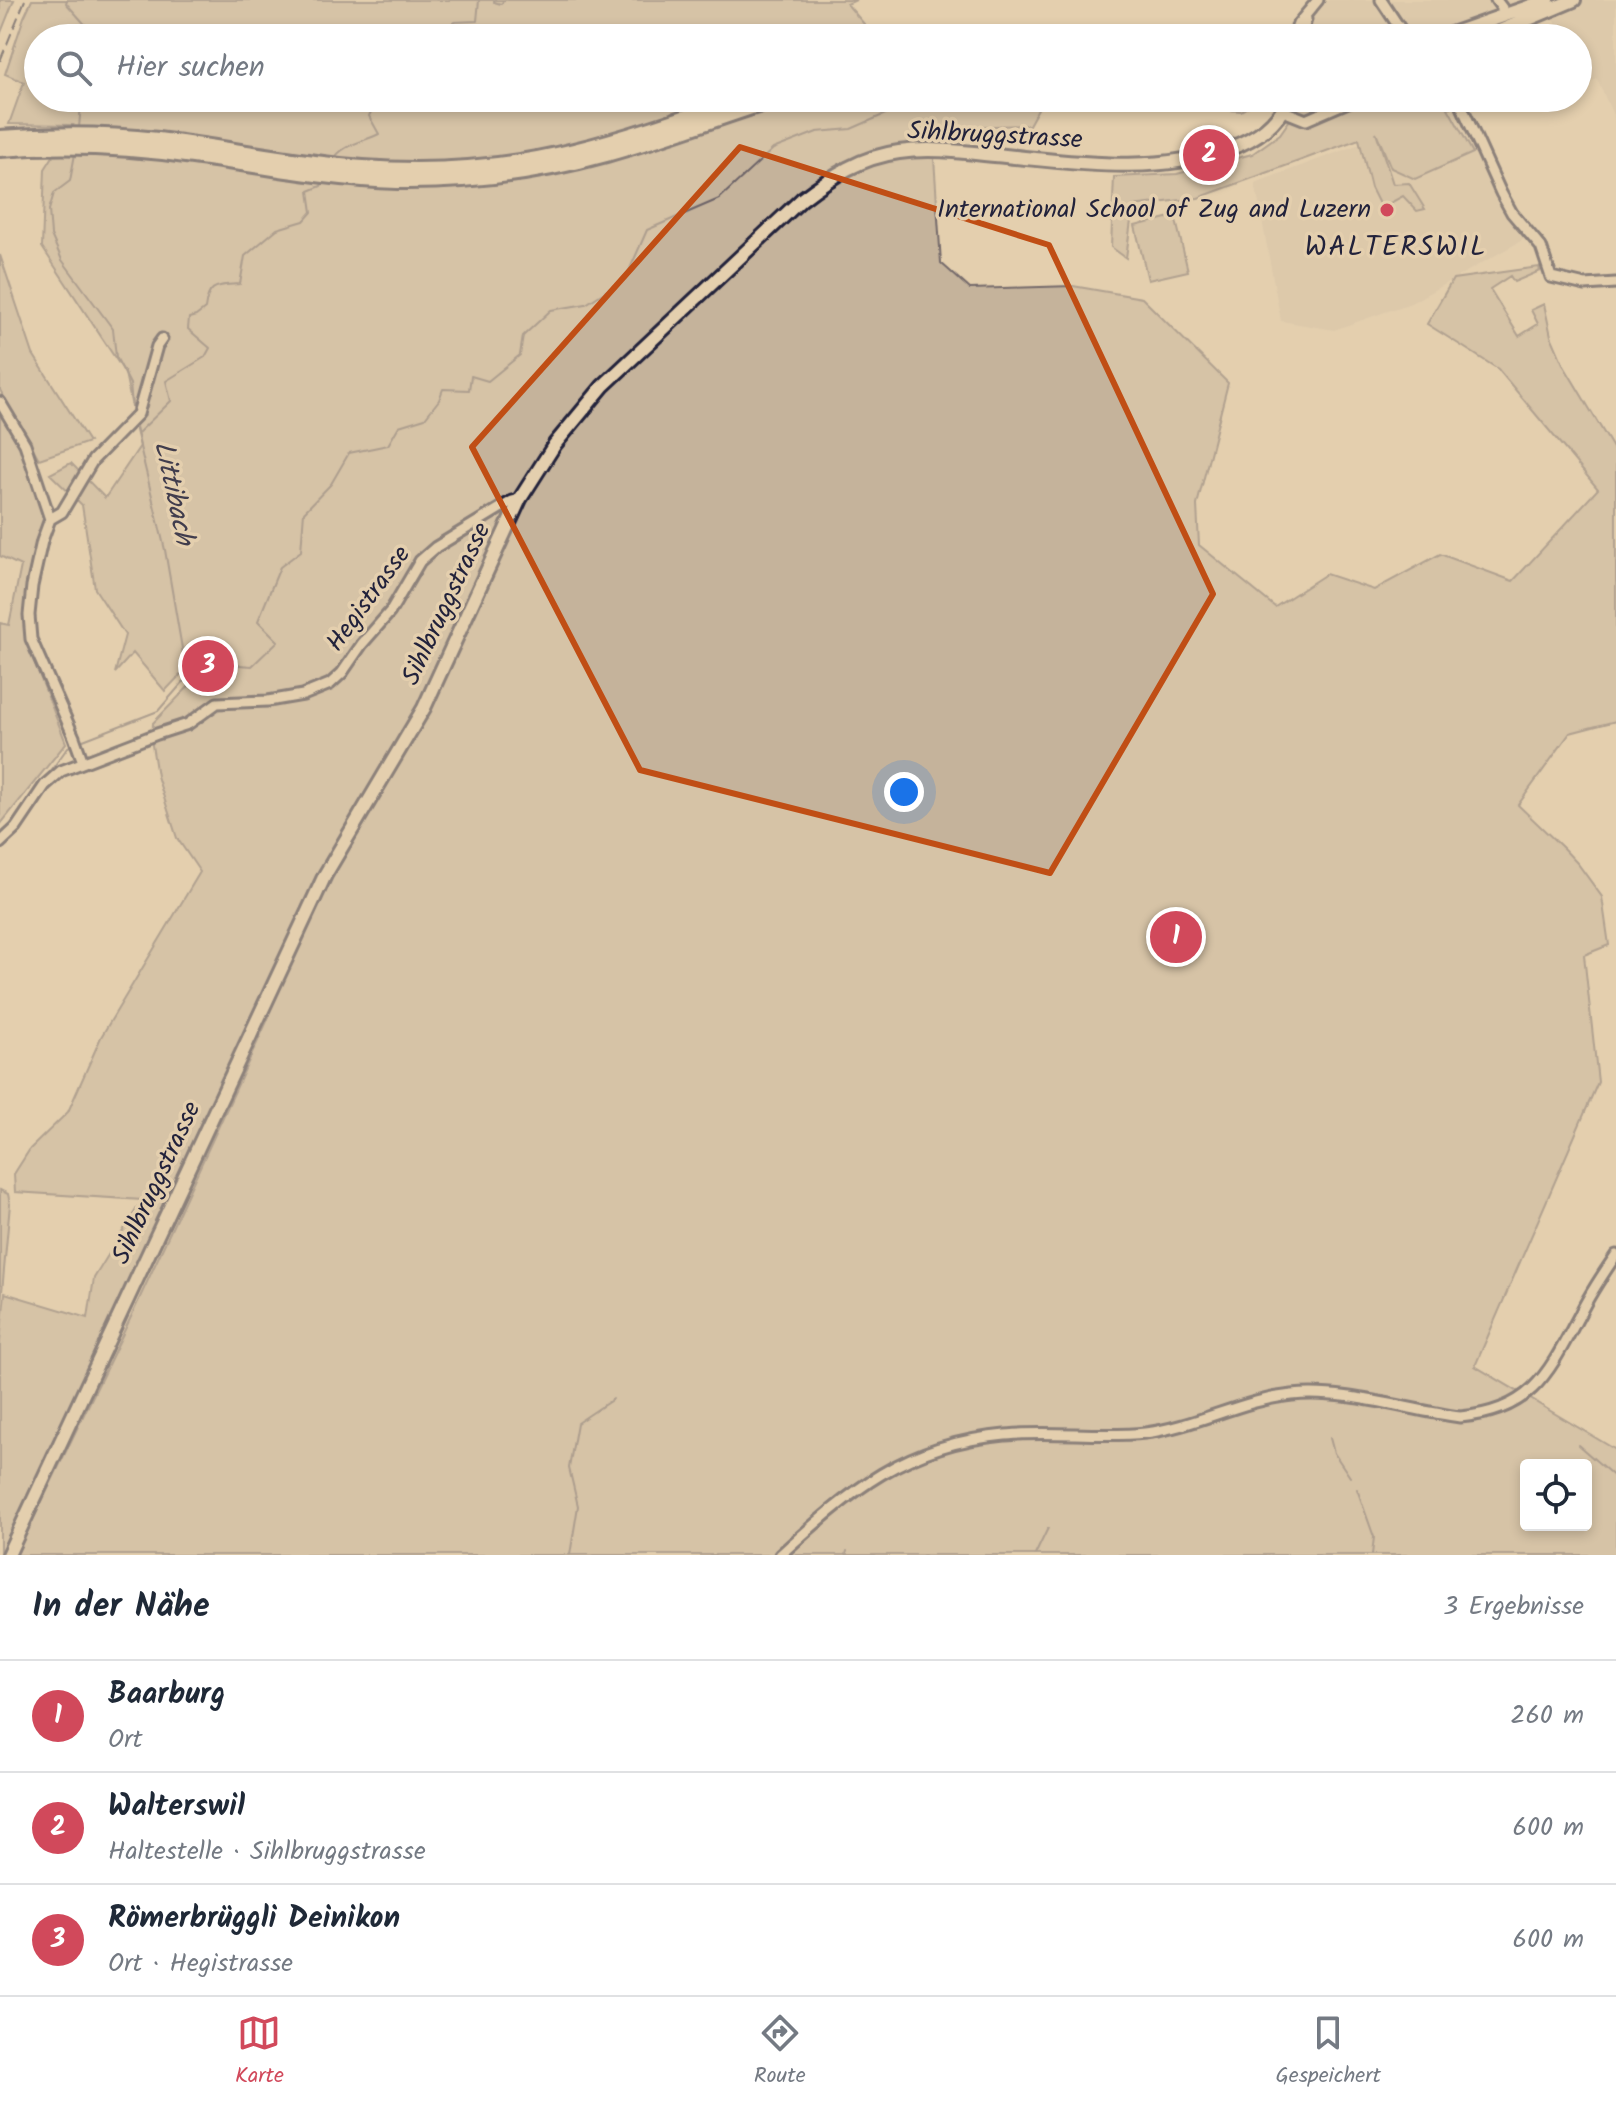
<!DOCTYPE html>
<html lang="de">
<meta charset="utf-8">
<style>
:root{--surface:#fff;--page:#f6f6f7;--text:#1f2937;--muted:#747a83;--line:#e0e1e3;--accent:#d1495b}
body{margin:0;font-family:Kalam,sans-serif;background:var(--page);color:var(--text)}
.controls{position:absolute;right:24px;bottom:24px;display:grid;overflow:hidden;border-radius:8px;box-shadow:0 4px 12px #0003}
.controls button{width:72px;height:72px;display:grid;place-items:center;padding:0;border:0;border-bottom:2px solid var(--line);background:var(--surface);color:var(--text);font:40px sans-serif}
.you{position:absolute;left:904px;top:792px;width:28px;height:28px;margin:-20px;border:6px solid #fff;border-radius:50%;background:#1a73e8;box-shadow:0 0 0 12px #1a73e833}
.badge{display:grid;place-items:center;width:52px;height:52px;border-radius:50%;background:var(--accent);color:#fff;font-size:26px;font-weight:700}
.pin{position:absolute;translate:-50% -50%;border:4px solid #fff;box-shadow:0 2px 8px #0006}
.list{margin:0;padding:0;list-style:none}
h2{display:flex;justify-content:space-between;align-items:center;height:104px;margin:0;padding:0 32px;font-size:34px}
h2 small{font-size:26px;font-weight:400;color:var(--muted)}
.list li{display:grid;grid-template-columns:52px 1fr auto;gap:24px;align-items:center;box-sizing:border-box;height:112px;padding:0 32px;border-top:2px solid var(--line)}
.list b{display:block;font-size:30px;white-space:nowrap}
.list p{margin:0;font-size:26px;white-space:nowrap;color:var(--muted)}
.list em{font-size:26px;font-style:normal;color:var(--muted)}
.icon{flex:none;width:44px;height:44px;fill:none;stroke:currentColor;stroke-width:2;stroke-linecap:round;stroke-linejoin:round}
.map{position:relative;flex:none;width:1616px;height:1555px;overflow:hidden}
.search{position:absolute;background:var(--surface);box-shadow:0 4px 12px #0003;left:24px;right:24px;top:24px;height:88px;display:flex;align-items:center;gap:20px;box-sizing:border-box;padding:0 28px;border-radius:44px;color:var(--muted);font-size:30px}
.sheet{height:440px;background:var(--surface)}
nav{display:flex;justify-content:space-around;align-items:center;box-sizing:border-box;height:112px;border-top:2px solid var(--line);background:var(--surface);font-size:22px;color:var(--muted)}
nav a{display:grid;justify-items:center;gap:4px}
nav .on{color:var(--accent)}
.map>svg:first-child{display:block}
.built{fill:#d5c1a5}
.green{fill:#c5b39b;stroke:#746a6b;stroke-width:2;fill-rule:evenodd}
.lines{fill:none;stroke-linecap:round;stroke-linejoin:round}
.stream{stroke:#6c6367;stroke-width:2}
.minor-casing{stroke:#22223b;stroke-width:15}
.major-casing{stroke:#22223b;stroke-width:18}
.highway-casing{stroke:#22223b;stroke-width:20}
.minor{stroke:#e4cfae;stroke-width:9}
.major{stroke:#e4cfae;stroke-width:12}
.highway{stroke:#e4cfae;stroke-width:14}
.rail{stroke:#22223b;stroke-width:2;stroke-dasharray:12 6;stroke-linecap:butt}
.marked{fill:none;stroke:#c04e15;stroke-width:6;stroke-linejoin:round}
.poi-dot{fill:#d1495b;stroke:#e4cfae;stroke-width:3}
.labels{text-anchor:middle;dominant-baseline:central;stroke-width:7;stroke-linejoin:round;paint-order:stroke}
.street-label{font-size:26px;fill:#22223b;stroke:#e4cfae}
.poi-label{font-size:26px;fill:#22223b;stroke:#e4cfae;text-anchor:end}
.neighbourhood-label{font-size:28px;letter-spacing:2px;fill:#22223b;stroke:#e4cfae}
.water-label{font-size:28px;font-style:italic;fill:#413d4d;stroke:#e4cfae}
</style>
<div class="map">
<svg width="1616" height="1555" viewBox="0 0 1616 1555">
<rect width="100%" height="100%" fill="#e4cfae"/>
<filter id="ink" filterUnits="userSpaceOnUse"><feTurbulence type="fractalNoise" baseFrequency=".0125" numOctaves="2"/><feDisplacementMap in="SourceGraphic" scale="16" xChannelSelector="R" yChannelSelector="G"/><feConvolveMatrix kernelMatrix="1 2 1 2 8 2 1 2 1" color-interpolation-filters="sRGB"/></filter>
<g filter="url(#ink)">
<!-- built -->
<path class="built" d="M1325 0H1535L1414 38H1305L1312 18Z
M1546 0H1616V122L1597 79 1584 85 1578 71V38H1563Z
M1459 107 1528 237 1411 303 1334 330 1281 321 1255 183Z"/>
<!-- green -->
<path class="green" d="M0 0H14L0 35Z
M32 0H856L847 4 876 38H38V98H1044L1029 125 932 128 941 263 970 289 1073 286 1142 298 1228 383 1197 505 1199 545 1275 607 1326 574 1374 590 1440 554 1513 581 1598 489 1498 369 1427 324 1453 279 1539 267 1540 271 1514 282 1510 276 1490 289 1519 336 1538 324 1531 310 1544 304 1551 336 1564 366 1616 453V721L1570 733 1518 805 1563 848 1578 864 1602 897 1609 945 1584 955 1598 1082 1475 1366 1616 1450V1555H16L130 1319 269 1017 260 1000 113 1325 0 1554V1342L5 1293 88 1318 94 1278 142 1200 15 1192 14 1174 30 1149 68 1112 101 1037 200 872 177 838 157 776 152 745 153 723 198 677 190 668 186 669 165 691 133 653 115 673 125 635 95 589 82 505 50 474 71 463 105 498 140 446 125 373 42 247 45 169 73 125 9 124 24 82 5 74 24 17ZM1526 1465H1586V1525H1526Z
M1078 98H1262L1241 111Z
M1305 98H1458L1463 103 1448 108 1473 153 1415 179 1391 168 1376 132 1393 184 1409 183 1425 209 1417 211 1403 196 1381 208 1371 188 1359 139 1198 198 1133 206 1126 258 1111 247 1114 177 1177 174 1252 154 1280 134Z
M1175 216 1188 271 1148 280 1135 226Z
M0 255 33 354 89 442 39 459 0 390Z
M0 414 31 462 41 502 44 521 36 543 28 576 25 601V638L66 743 0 825V623L9 625 21 566 0 556Z
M0 1190 8 1194 10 1204 0 1314Z"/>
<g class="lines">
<!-- stream -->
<path class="stream" d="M67 0 66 3 97 38
M495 0 494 2 501 4 504 0
M441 38 440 33 454 22 477 21 479 0
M77 98 81 104 79 128
M75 154 70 181 54 193 49 210 51 235 62 260 113 329 116 357 130 384 133 416
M333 160C343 144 363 142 379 134L369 116 378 98
M137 434 171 401 166 381 205 357 210 348 188 329 189 318 196 316 205 309C208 283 217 286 240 284L245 256 277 229 304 221 312 212 309 191 321 186 324 180
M216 666 226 664 252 666 278 641 258 621 280 567 301 551 304 512 331 484 349 453 388 445 399 426 425 418 439 400 443 389 469 390 471 376 488 381 520 355 523 336 551 310 586 304 626 278 647 230 719 199 773 149 817 132 851 129 922 98
M185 675 203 670
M78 742 158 711 184 681 185 666 165 550 134 422
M42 783 68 747 73 745
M0 834 11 825 35 791
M1330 1438 1334 1453 1350 1477
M1578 1445 1616 1478
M1357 1489 1374 1537 1372 1555
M570 1555 578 1506 569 1468 577 1423 613 1399
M846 1555 847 1551
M1035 1555 1048 1528"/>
<defs>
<path id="minor" d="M1381 0 1401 30
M1496 0 1502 8
M1293 38 1298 24 1318 0
M1301 38 1306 19
M1458 98 1501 193 1512 213 1541 247 1551 277 1585 285 1616 283
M1281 110 1306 120 1357 98
M0 402 25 444 50 519
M83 762 74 737 31 639 29 615 32 586 42 541 50 519 62 512 93 460 138 414 157 346 162 339
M0 843 16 828 45 785 61 771 157 734 188 724 217 703 268 701 303 695 330 684 342 673 362 644 390 612 420 561 436 547 512 501 520 499
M780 1555C852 1490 904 1444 1005 1435 1051 1430 1099 1438 1145 1433 1195 1427 1241 1400 1292 1395 1343 1389 1408 1410 1460 1417 1533 1411 1549 1372 1580 1314 1590 1293 1603 1274 1616 1255"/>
<path id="major" d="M1440 38 1548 0
M1483 38 1574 0
M8 1555 325 875 424 708 520 499 555 444 603 386 802 199C832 176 861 157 899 152 927 148 956 151 984 154 1066 161 1151 177 1231 148 1257 138 1277 124 1289 98"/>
<path id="highway" d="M0 138C53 134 105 134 158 140 226 148 294 163 363 168 433 173 506 168 574 151 631 137 687 117 742 98
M0 149C65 144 129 147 193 156 261 165 328 179 397 181 468 182 538 173 606 154 665 138 721 116 779 98"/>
</defs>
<!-- minor casing -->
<use href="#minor" class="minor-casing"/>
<!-- major casing -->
<use href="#major" class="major-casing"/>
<!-- highway casing -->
<use href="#highway" class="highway-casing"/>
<!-- minor -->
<use href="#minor" class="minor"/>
<!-- major -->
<use href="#major" class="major"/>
<!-- highway -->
<use href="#highway" class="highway"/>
<!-- rail -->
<path class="rail" d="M0 61 25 0"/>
</g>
</g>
<!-- marked area -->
<path d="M0 0H1616V1555H0ZM740 147 1049 245 1213 594 1050 873 640 770 472 447Z" fill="#e4cfae" fill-opacity=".55" fill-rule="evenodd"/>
<path class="marked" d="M740 147 1049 245 1213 594 1050 873 640 770 472 447Z"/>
<!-- markers -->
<circle class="poi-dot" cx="1387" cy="210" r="8"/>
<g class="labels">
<!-- street labels -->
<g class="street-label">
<text transform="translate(995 136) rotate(3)">Sihlbruggstrasse</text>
<text transform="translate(369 599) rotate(-54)">Hegistrasse</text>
<text transform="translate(447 604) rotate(-65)">Sihlbruggstrasse</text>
<text transform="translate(157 1183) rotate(-65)">Sihlbruggstrasse</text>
</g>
<!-- poi labels -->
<g class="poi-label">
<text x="1371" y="210">International School of Zug and Luzern</text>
</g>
<!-- neighbourhood labels -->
<g class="neighbourhood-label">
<text x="1396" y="247">WALTERSWIL</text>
</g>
<!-- water labels -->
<g class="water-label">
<text transform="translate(173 493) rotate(78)">Littibach</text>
</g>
</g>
</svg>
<div class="controls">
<button><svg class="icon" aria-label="locate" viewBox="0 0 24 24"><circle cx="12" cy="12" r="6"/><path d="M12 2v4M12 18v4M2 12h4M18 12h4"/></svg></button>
</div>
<div class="you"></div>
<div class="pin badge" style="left:1176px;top:937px">1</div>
<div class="pin badge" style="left:1209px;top:155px">2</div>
<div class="pin badge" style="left:208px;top:666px">3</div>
<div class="search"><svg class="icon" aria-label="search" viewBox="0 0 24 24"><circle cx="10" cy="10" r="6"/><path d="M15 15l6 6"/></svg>Hier suchen</div>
</div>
<section class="sheet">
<h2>In der Nähe<small>3 Ergebnisse</small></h2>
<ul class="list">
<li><span class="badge">1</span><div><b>Baarburg</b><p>Ort</p></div><em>260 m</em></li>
<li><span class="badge">2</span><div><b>Walterswil</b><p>Haltestelle · Sihlbruggstrasse</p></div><em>600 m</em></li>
<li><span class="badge">3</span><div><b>Römerbrüggli Deinikon</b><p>Ort · Hegistrasse</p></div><em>600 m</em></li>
</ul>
</section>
<nav>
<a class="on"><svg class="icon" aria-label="map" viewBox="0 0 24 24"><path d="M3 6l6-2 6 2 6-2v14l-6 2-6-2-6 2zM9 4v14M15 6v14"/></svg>Karte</a>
<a><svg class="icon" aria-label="directions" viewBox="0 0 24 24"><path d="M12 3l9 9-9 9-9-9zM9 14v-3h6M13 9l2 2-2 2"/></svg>Route</a>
<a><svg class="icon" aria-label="saved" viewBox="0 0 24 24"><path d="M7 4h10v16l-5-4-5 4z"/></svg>Gespeichert</a>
</nav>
